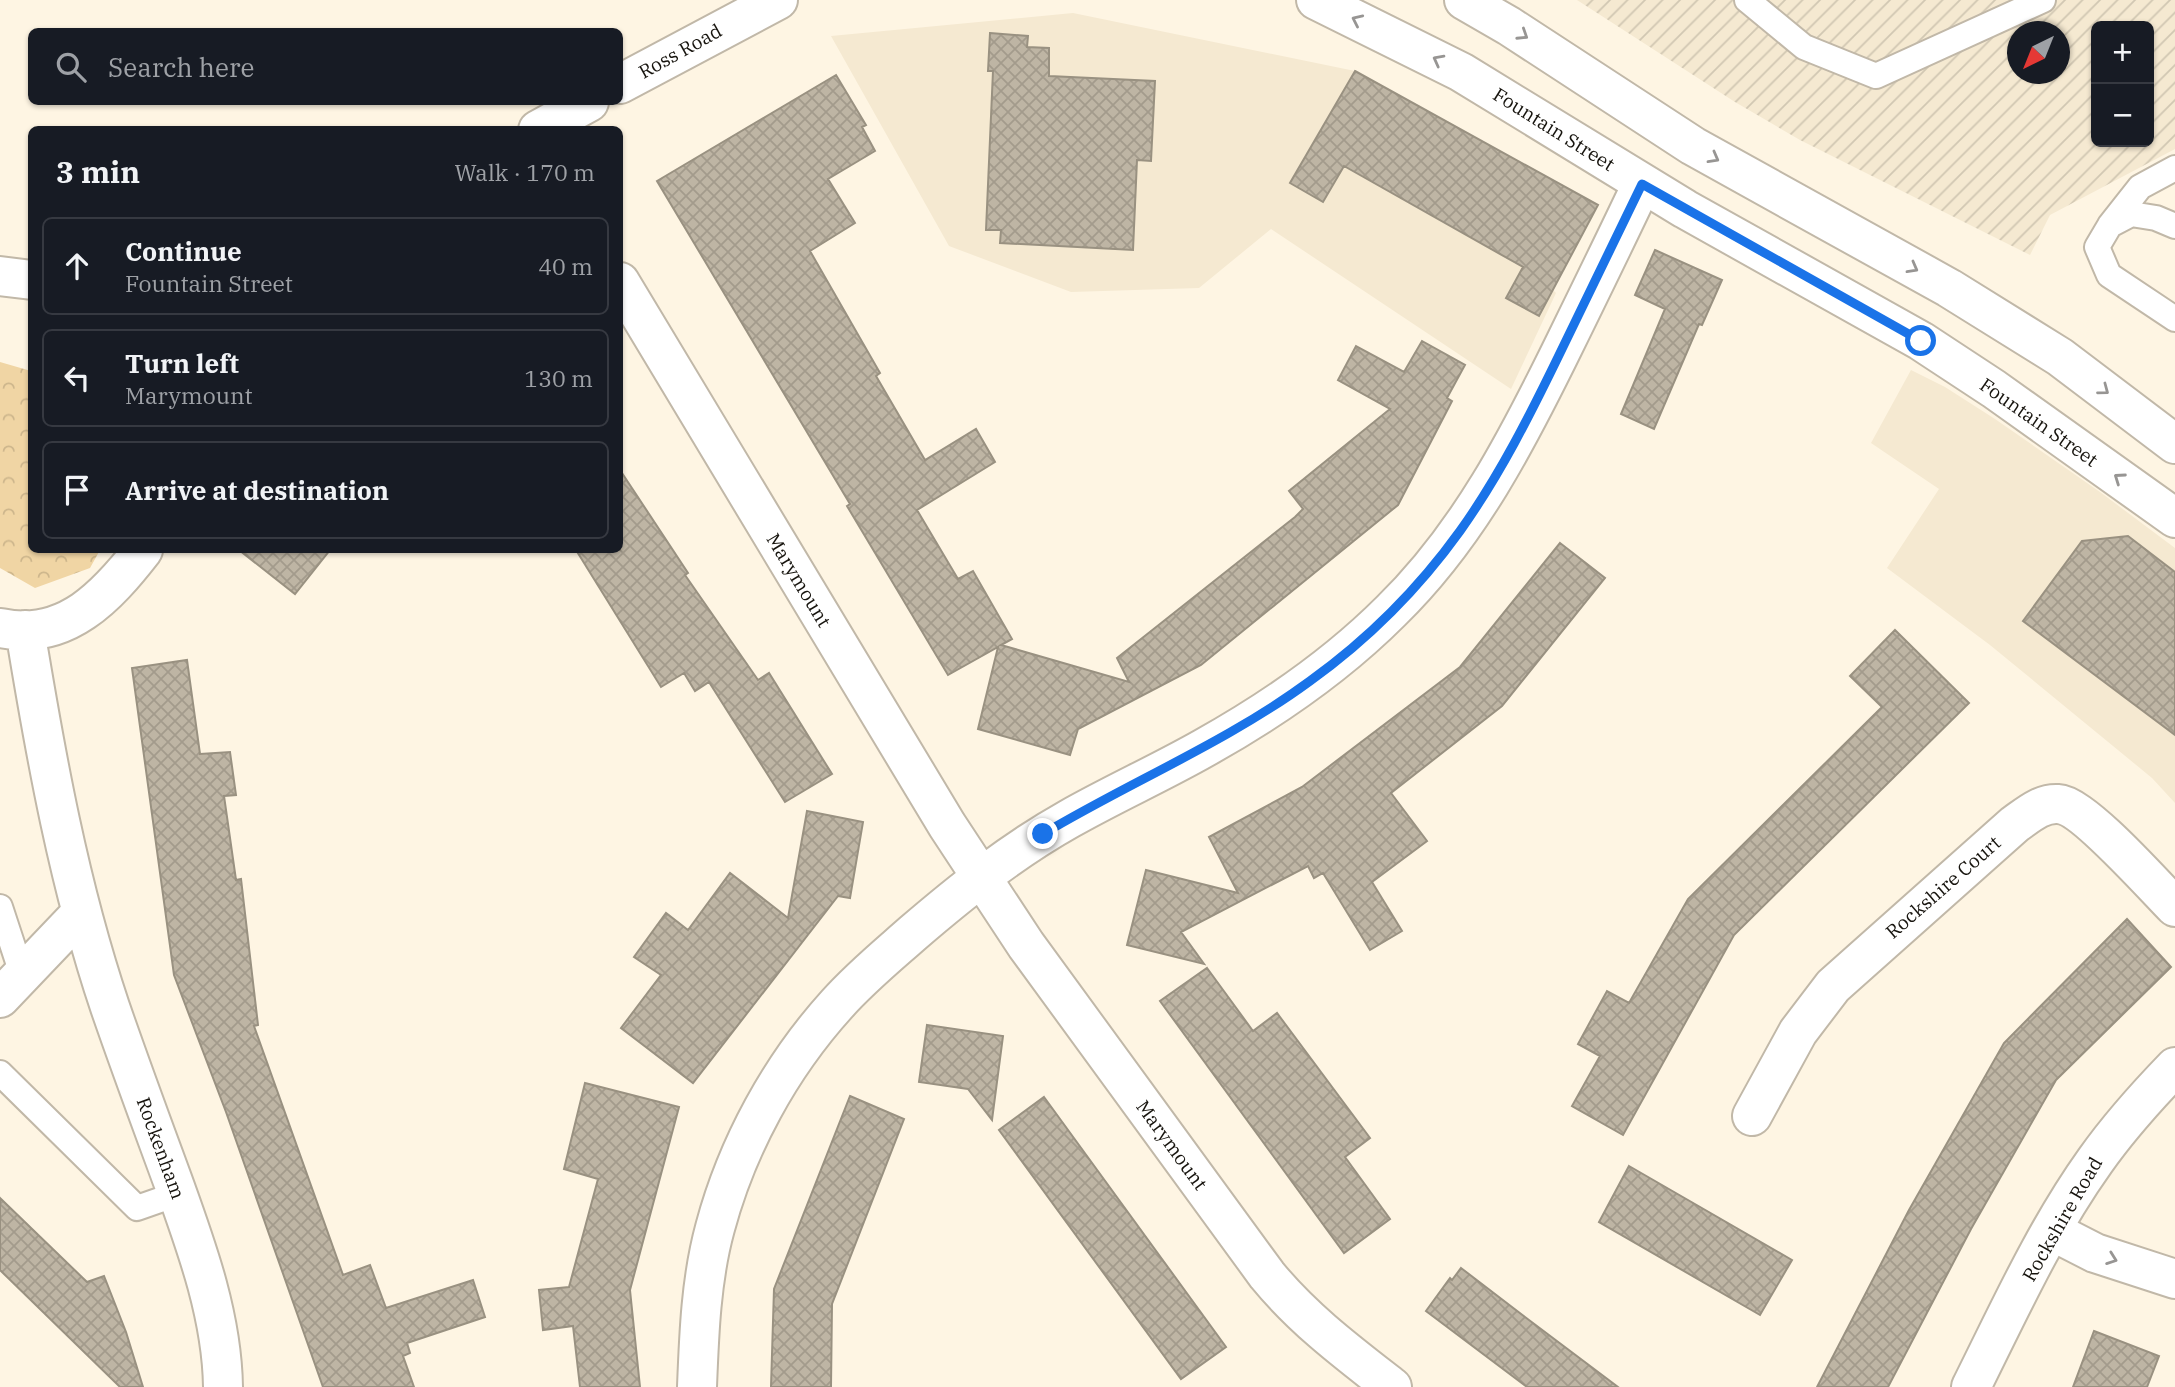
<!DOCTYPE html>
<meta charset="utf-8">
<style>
:root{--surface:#171b24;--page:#20242c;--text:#f1f3f6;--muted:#9ea1a6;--line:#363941}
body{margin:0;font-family:"IBM Plex Serif",serif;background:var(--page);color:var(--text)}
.controls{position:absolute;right:21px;top:21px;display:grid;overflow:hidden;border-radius:10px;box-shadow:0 2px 5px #0004}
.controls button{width:63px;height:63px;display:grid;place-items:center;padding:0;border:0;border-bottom:2px solid var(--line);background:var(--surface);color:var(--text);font:35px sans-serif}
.compass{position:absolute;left:2007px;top:21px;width:63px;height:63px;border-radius:50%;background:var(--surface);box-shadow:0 2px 5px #0004;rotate:223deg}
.stop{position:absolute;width:21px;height:21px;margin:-16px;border:5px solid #1a73e8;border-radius:50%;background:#fff}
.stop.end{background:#1a73e8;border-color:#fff;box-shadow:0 2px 7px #0008}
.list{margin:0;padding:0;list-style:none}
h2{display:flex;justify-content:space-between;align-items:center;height:91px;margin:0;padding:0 28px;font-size:30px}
h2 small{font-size:23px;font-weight:400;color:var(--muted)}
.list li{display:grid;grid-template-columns:46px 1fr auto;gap:21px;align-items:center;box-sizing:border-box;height:98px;margin:0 14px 14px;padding:0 14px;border:2px solid var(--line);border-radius:10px}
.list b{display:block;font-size:26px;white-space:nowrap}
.list p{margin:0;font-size:23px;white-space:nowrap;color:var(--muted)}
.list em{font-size:23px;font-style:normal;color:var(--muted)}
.icon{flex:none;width:38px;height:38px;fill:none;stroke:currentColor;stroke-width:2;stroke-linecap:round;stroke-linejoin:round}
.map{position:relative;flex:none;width:2175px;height:1387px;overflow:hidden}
.search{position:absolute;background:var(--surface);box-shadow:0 2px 5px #0004;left:28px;top:28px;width:595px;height:77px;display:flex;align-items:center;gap:18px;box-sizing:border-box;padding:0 24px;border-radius:10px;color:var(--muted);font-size:26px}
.panel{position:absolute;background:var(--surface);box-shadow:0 2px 5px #0004;left:28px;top:126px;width:595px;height:427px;border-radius:10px}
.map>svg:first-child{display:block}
.built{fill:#f5e9d1}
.industrial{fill:url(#industrial-furrows);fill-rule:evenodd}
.forest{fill:url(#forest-crowns)}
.building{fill:url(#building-cross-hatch);stroke:#999181;stroke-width:2}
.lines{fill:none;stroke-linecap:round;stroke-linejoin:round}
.service-casing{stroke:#c1b8a8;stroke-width:28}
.minor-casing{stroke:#c1b8a8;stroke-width:42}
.tertiary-casing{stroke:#c1b8a8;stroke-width:42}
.secondary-casing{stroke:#c1b8a8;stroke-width:42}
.service{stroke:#fff;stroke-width:24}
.minor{stroke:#fff;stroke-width:38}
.tertiary{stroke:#fff;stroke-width:38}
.secondary{stroke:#fff;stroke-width:38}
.oneway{stroke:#979593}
.route{stroke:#1a73e8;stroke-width:9}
.labels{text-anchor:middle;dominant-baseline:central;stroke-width:6;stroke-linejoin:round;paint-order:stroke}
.street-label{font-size:19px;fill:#17140e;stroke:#fff}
</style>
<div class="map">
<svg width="2175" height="1387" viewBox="0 0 2175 1387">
<defs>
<pattern id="industrial-furrows" width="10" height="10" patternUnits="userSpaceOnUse" patternTransform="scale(1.75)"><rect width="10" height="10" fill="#f5e9d1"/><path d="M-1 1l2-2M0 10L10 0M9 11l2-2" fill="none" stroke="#d1c7b2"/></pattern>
<pattern id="forest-crowns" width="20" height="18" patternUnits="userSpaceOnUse" patternTransform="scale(1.75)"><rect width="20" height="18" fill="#f0d5a4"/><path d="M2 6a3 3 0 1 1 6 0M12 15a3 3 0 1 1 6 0" fill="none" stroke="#cdb68c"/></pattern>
<pattern id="building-cross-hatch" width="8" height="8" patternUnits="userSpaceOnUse" patternTransform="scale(1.75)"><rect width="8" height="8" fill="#beb5a4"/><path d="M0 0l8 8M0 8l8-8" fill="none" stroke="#a39b8c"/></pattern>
</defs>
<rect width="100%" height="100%" fill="#fef5e3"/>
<!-- built -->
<path class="built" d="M1073 13 1355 71 1564 187 1593 214 1553 290 1556 293 1511 389 1271 229 1199 288 1071 292 949 246 831 36Z
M1911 370 1945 387 1995 419 2100 492 2175 548V803L2152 778 1990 645 1887 568 1939 489 1871 443Z"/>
<!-- industrial -->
<path class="industrial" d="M1577 0H2175V149L2050 215 2030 255 1800 140 1735 102ZM2096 26H2149V142H2096ZM2018 32H2060V74H2018Z"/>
<!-- forest -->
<path class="forest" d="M0 362 31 371 32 550H100L90 568 35 588 0 568Z"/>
<!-- building -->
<path class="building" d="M990 33 1028 36 1027 47 1049 48V76L1155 81 1151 161 1137 160 1133 250 1000 243 1001 230H986L993 71H988Z
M1355 71 1598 205 1539 316 1506 298 1523 267 1344 166 1323 202 1290 183Z
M836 75 866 125 862 127 875 151 828 179 855 223 810 251 880 373 876 376 925 460 976 429 995 462 917 510 958 579 973 571 1012 639 1001 645 1129 682 1117 658 1295 517 1303 509 1289 491 1390 409 1338 380 1356 346 1404 372 1422 341 1465 365 1447 398 1452 401 1398 505 1201 665 1078 729 1070 755 978 729 998 647 948 675 847 506 850 504 657 181Z
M1655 250 1722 280 1702 325 1699 324 1654 429 1621 414 1665 309 1635 295Z
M620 470 688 573 685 575 758 680 769 673 832 774 785 802 709 682 695 691 684 673 661 687 576 550H620Z
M2128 536 2175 572V735L2023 621 2082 541Z
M1560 543 1605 578 1502 706 1391 793 1427 841 1372 882 1402 931 1370 950 1323 873 1314 878 1308 866 1181 932 1204 964 1127 945 1146 870 1238 893 1209 837 1302 787 1460 667Z
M239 550H330L295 594Z
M1895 630 1969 703 1734 935 1623 1135 1572 1106 1600 1056 1578 1044 1607 991 1629 1003 1688 899 1882 707 1850 676Z
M187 660 200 754 230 752 236 795 224 796 236 880 241 879 258 1025 254 1026 343 1275 370 1265 386 1308 473 1280 485 1317 407 1343 410 1353 403 1356 414 1387H323L226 1112 174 975 132 668Z
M807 811 863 822 850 898 838 896 693 1083 621 1028 661 975 634 957 666 913 688 930 730 873 788 918Z
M2127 919 2171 967 2056 1080 1971 1229 1888 1387H1817L1909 1210 2004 1043Z
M1207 968 1253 1031 1277 1013 1370 1138 1345 1157 1390 1219 1344 1253 1160 1001Z
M927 1025 1003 1036 992 1120 968 1089 919 1082Z
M585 1083 679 1107 630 1290 640 1387H580L573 1326 543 1330 539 1290 569 1287 598 1179 564 1169Z
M850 1096 904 1119 832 1304 831 1387H771L774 1289Z
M1044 1097 1226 1347 1181 1379 999 1130Z
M1629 1166 1792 1260 1760 1315 1599 1222Z
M0 1198 87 1282 104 1276 126 1332 143 1387H120L0 1270Z
M1461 1268 1529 1320 1618 1387H1527L1426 1311 1450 1278 1452 1280Z
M2094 1331 2159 1356 2147 1387H2073Z"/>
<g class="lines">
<defs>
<path id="service" d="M1747 0 1804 47 1876 76 2043 0
M2175 168 2140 187 2110 225 2097 247 2109 275 2175 319
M2110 225 2131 214 2156 218 2175 226
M0 907 22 974
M0 1073 137 1208 177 1194"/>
<path id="minor" d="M620 282 947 825 1026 945 1267 1275C1303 1319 1347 1352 1392 1387
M1 628C66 642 108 595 143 550
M25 630C46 758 69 885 110 1007 131 1068 153 1127 175 1187 198 1251 222 1318 223 1387
M0 998 81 913
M1752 1116 1798 1032 1833 986 2015 824C2028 815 2041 803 2058 804 2083 805 2155 887 2175 907
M2052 1231 2095 1253 2175 1279
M697 1387C699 1334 701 1279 715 1228 737 1146 780 1067 837 1004 860 978 887 956 913 933 962 891 1012 851 1069 819 1113 794 1160 773 1204 748 1272 710 1336 666 1391 611 1469 535 1518 439 1565 343 1591 290 1617 237 1642 184"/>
<path id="tertiary" d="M1971 1387C2009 1311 2045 1231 2095 1161 2119 1127 2146 1097 2175 1067"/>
<path id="secondary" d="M1316 0 1461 72 1685 209 1921 341 1994 389 2175 518
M1464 0 1509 26 1693 146 1949 288 2060 357 2175 444
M620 84 778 0
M538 130 589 102
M0 276 32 280"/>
</defs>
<!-- service casing -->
<use href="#service" class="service-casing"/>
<!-- minor casing -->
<use href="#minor" class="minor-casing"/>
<!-- tertiary casing -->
<use href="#tertiary" class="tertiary-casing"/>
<!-- secondary casing -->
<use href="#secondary" class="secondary-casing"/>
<!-- service -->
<use href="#service" class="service"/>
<!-- minor -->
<use href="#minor" class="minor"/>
<!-- tertiary -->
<use href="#tertiary" class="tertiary"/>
<!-- secondary -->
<use href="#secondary" class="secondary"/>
</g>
<!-- one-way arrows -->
<defs><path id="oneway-chevron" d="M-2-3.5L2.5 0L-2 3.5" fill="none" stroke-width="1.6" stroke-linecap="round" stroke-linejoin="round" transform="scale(1.75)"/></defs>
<g class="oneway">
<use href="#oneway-chevron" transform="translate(1357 20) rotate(-155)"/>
<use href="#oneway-chevron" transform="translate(1523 35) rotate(33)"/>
<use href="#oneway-chevron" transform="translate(1438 60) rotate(-152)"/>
<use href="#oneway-chevron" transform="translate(1714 158) rotate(29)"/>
<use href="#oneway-chevron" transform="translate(1913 268) rotate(29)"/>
<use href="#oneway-chevron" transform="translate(2104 390) rotate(37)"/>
<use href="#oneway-chevron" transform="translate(2119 478) rotate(-145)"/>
<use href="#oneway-chevron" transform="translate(2112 1259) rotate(20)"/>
</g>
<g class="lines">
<!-- route -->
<path class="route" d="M1043 834C1132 781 1227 742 1310 681 1367 640 1419 588 1460 531 1500 475 1531 413 1561 351 1588 295 1615 239 1642 184L1921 341"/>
</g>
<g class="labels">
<!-- street labels -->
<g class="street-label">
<text transform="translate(680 51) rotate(-29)">Ross Road</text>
<text transform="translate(1554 129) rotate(32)">Fountain Street</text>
<text transform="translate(2039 422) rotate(35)">Fountain Street</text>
<text transform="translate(799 580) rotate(59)">Marymount</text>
<text transform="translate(1943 887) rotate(-41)">Rockshire Court</text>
<text transform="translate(1172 1145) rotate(54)">Marymount</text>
<text transform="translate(161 1148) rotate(70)">Rockenham</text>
<text transform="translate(2062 1219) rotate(-60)">Rockshire Road</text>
</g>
</g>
</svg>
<div class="controls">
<button>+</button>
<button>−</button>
</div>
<svg class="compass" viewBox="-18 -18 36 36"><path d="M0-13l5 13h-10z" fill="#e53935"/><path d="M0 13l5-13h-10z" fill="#9ea1a6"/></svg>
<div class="stop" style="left:1921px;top:341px"></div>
<div class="stop end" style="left:1043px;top:834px"></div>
<div class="search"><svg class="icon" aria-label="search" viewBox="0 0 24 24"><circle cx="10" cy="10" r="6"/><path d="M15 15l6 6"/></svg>Search here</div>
<section class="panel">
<h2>3 min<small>Walk · 170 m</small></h2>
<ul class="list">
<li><svg class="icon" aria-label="ahead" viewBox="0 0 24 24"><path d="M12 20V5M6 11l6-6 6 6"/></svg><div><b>Continue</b><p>Fountain Street</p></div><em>40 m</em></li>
<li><svg class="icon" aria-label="left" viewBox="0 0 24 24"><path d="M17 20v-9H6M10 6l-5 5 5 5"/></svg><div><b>Turn left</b><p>Marymount</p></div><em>130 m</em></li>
<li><svg class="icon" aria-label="arrive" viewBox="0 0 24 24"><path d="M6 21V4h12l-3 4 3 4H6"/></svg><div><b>Arrive at destination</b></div></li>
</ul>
</section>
</div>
